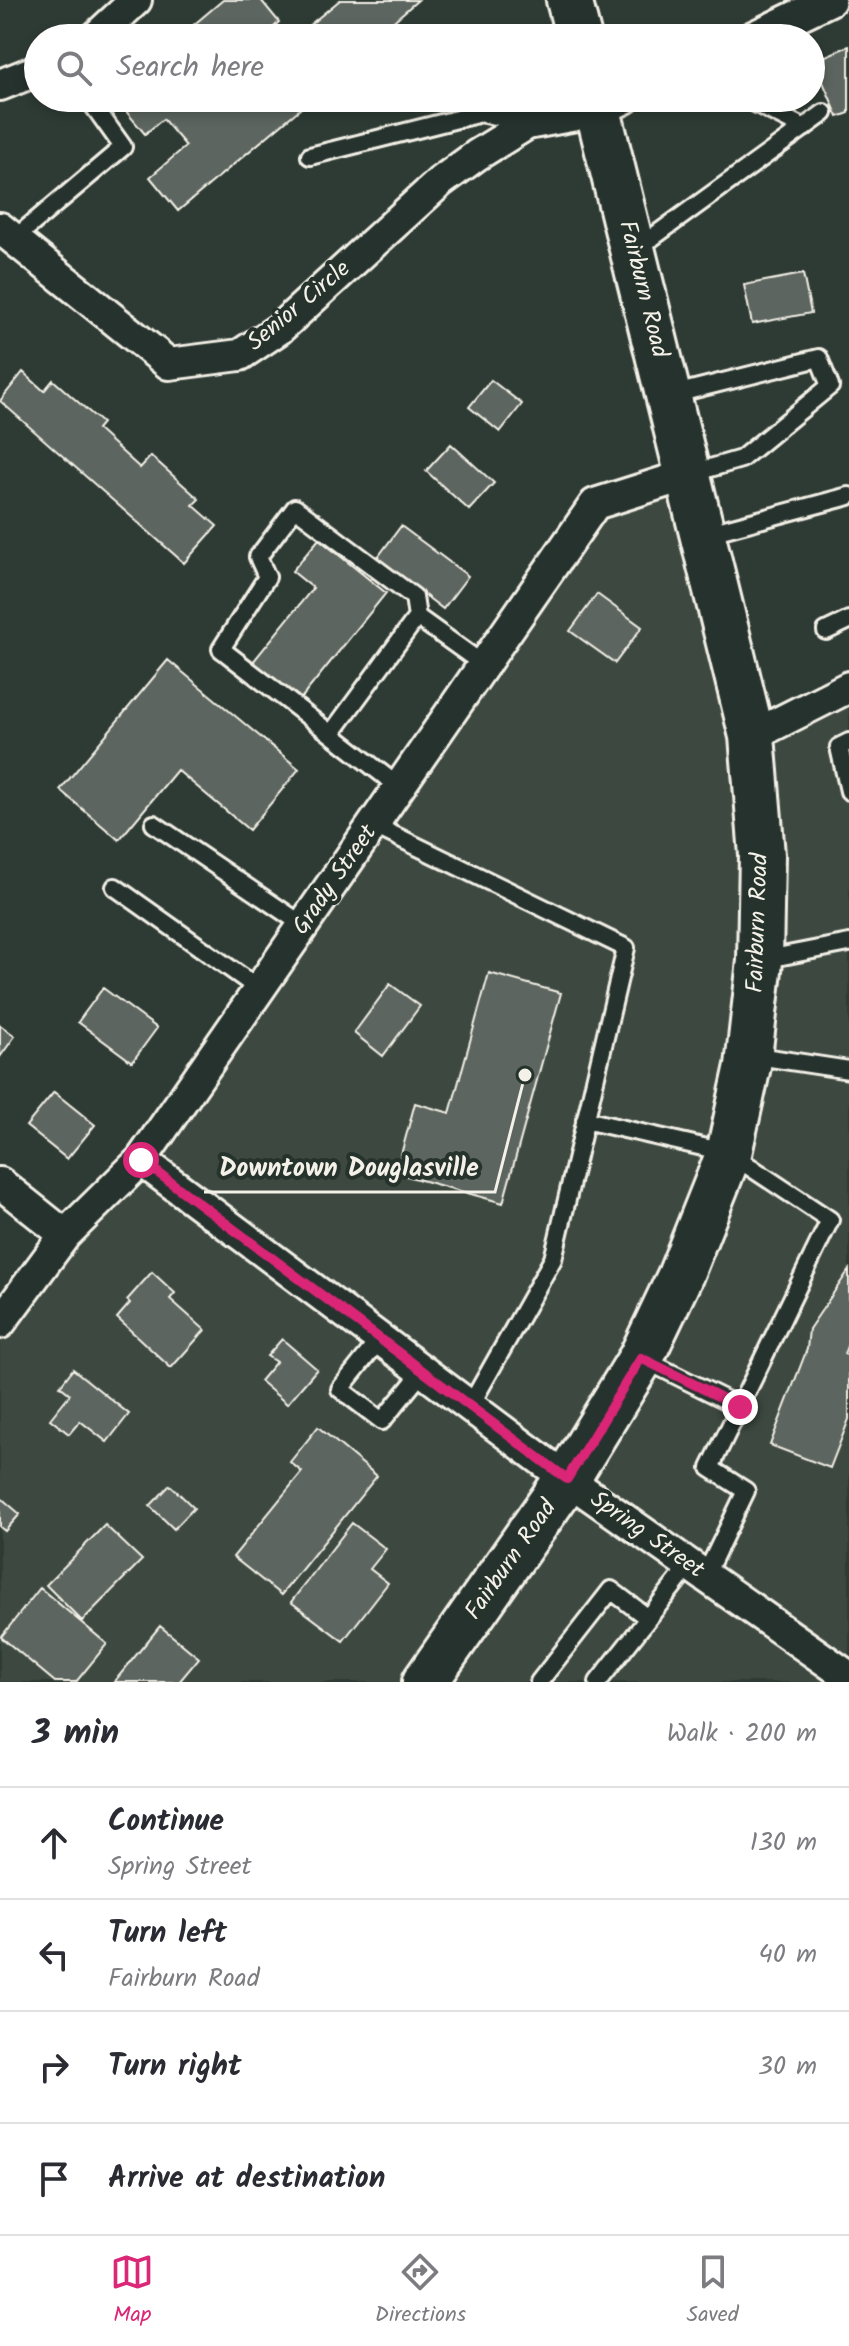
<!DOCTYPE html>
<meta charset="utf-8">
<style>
:root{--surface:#fff;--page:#f7f7f7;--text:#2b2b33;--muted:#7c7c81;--line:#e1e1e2;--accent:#db2777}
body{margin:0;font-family:Kalam,sans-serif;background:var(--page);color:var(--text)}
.stop{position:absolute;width:24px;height:24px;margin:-18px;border:6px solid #db2777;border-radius:50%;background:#fff}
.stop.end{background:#db2777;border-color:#fff;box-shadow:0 2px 8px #0008}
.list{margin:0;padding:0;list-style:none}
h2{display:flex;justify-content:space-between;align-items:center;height:104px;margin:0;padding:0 32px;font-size:34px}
h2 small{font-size:26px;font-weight:400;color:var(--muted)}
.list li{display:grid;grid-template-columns:52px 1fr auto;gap:24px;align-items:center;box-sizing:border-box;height:112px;padding:0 32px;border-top:2px solid var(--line)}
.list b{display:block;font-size:30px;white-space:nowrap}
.list p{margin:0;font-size:26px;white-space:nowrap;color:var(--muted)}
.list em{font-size:26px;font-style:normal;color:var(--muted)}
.icon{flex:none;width:44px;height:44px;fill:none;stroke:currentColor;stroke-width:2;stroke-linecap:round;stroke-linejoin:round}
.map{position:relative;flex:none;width:849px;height:1682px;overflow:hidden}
.search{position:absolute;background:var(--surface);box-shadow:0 4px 12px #0003;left:24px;right:24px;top:24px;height:88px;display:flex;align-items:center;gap:20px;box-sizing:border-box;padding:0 28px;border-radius:44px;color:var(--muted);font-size:30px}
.sheet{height:552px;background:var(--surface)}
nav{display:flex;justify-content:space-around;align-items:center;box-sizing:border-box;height:112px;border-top:2px solid var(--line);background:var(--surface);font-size:22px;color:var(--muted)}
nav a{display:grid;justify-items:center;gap:4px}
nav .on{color:var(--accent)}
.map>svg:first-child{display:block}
.built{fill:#3c4841}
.building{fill:#5c655e;stroke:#f4f1e8;stroke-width:2}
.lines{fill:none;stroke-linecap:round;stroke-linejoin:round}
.service-casing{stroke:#f4f1e8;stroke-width:22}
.minor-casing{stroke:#f4f1e8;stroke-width:36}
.primary-casing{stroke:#f4f1e8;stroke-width:50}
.service{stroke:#26332d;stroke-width:16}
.minor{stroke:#26332d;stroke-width:30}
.primary{stroke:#26332d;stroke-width:44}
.route{stroke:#db2777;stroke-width:10}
.labels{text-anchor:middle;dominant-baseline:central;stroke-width:8;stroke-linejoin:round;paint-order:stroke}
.street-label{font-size:24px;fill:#f4f1e8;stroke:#26332d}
.leader{fill:none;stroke:#f4f1e8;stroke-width:3}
.callout-dot{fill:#f4f1e8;stroke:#26332d;stroke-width:3}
.callout-label{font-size:26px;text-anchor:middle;font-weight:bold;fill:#f4f1e8;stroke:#26332d;stroke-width:8;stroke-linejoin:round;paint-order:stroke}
</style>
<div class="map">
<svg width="849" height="1682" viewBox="0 0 849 1682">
<rect width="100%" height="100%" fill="#2e3b34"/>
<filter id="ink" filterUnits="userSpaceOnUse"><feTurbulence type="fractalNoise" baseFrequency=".0125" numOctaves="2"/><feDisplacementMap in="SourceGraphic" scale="16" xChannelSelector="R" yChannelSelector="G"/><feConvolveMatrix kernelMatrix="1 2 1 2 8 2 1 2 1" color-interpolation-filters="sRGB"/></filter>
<g filter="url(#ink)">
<!-- built -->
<path class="built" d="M690 474 752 735 849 687V1682H0V1311L141 1160 595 504Z"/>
<!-- building -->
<path class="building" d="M223 0H261L279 22 263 38H178Z
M340 0H418L374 38H307L311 34 306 28Z
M849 46V113L838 117 814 61Z
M125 98H313L178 211 150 177 186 146 163 119 145 134 119 103Z
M803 274 811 313 752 324 744 285Z
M23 372 44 391 53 380 102 423 97 429 140 468 151 456 199 499 193 505 217 526 184 563 0 401Z
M491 380 522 404 500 432 469 407Z
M451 444 494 483 469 510 426 471Z
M401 526 468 576 443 609 401 577 372 565Z
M319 539 386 593 299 701 252 663 313 588 292 571Z
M597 594 642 627 615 663 570 631Z
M168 660 299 769 249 830 177 770 119 840 60 790Z
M489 973 561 993 503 1203 396 1173 415 1103 450 1113Z
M390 984 420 1006 383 1056 354 1033Z
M103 988 157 1028 132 1062 78 1022Z
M0 1025 15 1036 0 1057Z
M54 1092 95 1125 67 1159 26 1126Z
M849 1270V1341L844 1354 849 1356V1419L830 1468 770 1445 807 1349 809 1329Z
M152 1272 175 1293 170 1299 205 1330 171 1368 117 1318 130 1303 127 1300Z
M282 1339 317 1369 287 1404 260 1381 276 1362 267 1356Z
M73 1369 129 1414 107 1442 80 1421 69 1434 50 1419 70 1394 60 1386Z
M318 1427 377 1476 281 1595 233 1557 302 1472 290 1462Z
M170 1485 194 1508 174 1529 150 1506Z
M0 1497 20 1514 5 1531 0 1527Z
M352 1523 386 1549 370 1569 388 1583 343 1641 291 1602Z
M105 1525 142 1560 82 1621 46 1585Z
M40 1588 107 1644 76 1682H55L1 1637Z
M160 1626 199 1658 179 1682H114Z"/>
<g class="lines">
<defs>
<path id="service" d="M745 98 804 128
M310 156 481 113 526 123
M14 239 123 147 88 98
M635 250 824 113
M671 395 819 358 830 386 741 459 690 474
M706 534 849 496
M826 631 849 620
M331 734 221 649 267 577 258 557 295 508 414 597 417 617
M849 742 839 747 849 791
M399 787 331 734 417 617 484 665
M154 824 303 925
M373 825 626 948 553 1259 470 1406
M115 887 259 989
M762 960 849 943
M751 1055 849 1070
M585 1120 729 1153 830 1220 710 1468 746 1491 705 1576
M380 1339 340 1389 382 1421 423 1371
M641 1358 740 1407
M539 1682 611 1590 648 1618
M598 1682 690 1565"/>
<path id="minor" d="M95 38 136 0
M751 38 830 0
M0 85 38 70
M0 228 169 364 240 355 279 329 440 182 477 155 527 124 598 111 625 98
M752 736 849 687
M141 1160 567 1479 849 1677
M0 1183 65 1235
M0 1323 65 1235 141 1160 595 504 690 474"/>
<path id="primary" d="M569 0 579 38
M425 1682 567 1479 641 1358 680 1276 729 1153 748 1066 760 961 762 855 752 736 595 98"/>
</defs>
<!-- service casing -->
<use href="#service" class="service-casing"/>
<!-- minor casing -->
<use href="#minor" class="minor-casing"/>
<!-- primary casing -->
<use href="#primary" class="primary-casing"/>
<!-- service -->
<use href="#service" class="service"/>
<!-- minor -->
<use href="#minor" class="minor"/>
<!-- primary -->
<use href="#primary" class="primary"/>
</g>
</g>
<g class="lines" filter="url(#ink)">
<!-- route -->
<path class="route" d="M141 1160 567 1479 641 1358 740 1407"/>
</g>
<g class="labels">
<!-- street labels -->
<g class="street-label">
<text transform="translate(643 289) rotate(76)">Fairburn Road</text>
<text transform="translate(299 306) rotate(-40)">Senior Circle</text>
<text transform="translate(335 880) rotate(-55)">Grady Street</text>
<text transform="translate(758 923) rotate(-88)">Fairburn Road</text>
<text transform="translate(647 1535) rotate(35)">Spring Street</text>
<text transform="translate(511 1560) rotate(-55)">Fairburn Road</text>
</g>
</g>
<!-- callouts -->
<path class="leader" d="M525 1075L495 1192H204"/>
<circle class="callout-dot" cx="525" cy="1075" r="8"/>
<g class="callout-label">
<text x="349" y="1176">Downtown Douglasville</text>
</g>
</svg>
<div class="stop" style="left:141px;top:1160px"></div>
<div class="stop end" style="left:740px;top:1407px"></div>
<div class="search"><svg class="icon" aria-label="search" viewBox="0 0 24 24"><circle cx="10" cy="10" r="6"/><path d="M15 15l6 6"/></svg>Search here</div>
</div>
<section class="sheet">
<h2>3 min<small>Walk · 200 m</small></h2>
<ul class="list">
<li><svg class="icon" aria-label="ahead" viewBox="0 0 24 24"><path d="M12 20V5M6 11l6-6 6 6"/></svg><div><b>Continue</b><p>Spring Street</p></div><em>130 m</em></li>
<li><svg class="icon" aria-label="left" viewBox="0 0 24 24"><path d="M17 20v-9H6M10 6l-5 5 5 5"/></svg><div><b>Turn left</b><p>Fairburn Road</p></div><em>40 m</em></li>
<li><svg class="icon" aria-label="right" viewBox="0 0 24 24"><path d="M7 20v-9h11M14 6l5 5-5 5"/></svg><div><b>Turn right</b></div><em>30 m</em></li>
<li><svg class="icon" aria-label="arrive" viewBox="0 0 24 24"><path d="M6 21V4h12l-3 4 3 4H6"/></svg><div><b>Arrive at destination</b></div></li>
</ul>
</section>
<nav>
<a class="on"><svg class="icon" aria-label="map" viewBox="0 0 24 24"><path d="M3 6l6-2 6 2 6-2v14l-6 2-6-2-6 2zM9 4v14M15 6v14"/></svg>Map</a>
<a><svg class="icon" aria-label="directions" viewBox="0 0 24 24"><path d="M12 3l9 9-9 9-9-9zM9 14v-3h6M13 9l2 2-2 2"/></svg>Directions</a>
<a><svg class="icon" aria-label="saved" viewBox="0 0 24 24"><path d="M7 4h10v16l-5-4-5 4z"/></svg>Saved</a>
</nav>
